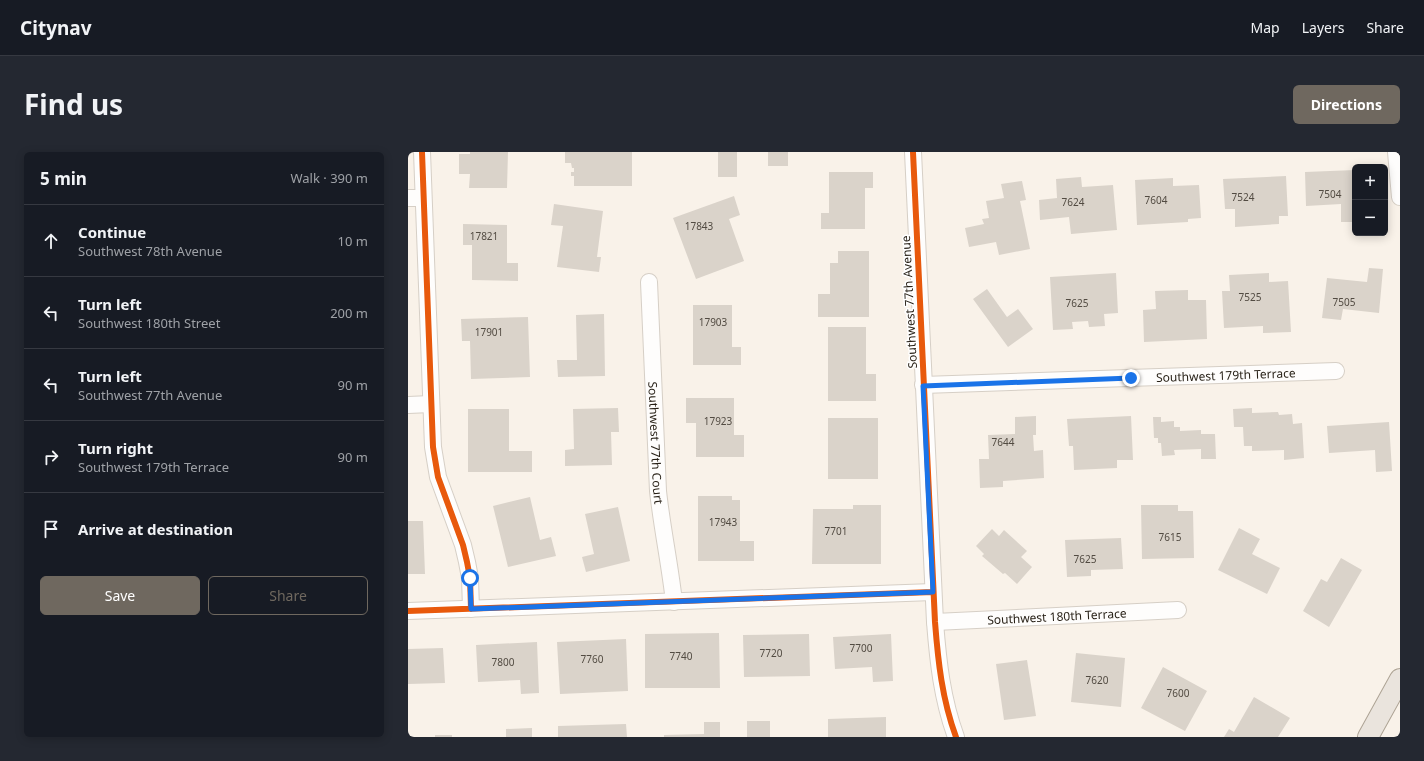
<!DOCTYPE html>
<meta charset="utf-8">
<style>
:root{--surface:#171b24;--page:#242831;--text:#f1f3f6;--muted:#9ea1a6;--line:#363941;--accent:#6f685f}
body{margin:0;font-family:"Noto Sans",sans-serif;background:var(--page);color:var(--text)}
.controls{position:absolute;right:12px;top:12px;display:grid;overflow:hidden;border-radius:6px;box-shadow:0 2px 10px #0003}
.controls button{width:36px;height:36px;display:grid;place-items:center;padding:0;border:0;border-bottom:1px solid var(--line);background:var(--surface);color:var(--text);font:20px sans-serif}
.stop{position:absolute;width:12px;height:12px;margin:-9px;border:3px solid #1a73e8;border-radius:50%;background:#fff}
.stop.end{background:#1a73e8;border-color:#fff;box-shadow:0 1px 4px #0008}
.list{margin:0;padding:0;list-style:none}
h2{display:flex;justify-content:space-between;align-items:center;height:52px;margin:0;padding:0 16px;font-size:17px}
h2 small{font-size:13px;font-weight:400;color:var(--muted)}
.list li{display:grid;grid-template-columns:26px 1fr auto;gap:12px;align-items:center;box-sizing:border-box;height:72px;padding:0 16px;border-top:1px solid var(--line)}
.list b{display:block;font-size:15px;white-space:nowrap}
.list p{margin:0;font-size:13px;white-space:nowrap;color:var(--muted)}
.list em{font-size:13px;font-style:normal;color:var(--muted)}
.actions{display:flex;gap:8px;padding:12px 16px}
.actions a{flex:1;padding:9px 0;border:1px solid var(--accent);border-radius:6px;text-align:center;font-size:14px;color:var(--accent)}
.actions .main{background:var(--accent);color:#fff}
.icon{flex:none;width:22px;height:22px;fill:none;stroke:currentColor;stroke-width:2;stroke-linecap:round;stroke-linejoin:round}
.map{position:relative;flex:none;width:992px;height:585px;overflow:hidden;border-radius:6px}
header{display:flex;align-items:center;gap:24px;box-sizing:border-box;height:56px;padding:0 20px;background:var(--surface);border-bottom:1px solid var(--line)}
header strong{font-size:19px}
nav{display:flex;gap:22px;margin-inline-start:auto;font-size:14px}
.intro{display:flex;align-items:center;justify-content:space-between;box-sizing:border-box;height:96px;padding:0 24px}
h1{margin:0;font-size:28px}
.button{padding:10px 18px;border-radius:6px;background:var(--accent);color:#fff;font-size:14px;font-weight:700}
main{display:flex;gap:24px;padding:0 24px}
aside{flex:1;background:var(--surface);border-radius:6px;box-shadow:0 2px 10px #0003}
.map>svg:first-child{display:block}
.building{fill:#dad3ca}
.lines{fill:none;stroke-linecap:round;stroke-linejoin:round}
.minor-casing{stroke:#d6cfc6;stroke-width:18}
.major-casing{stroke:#ada394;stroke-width:22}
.minor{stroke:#fefdfc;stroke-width:16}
.major{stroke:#eae4dd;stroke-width:20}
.cycleway-casing{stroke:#fff;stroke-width:8}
.cycleway{stroke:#e8590c;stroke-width:6}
.route{stroke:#1a73e8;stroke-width:5}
.labels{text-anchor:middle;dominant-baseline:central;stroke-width:3;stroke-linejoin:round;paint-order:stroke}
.number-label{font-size:10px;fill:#524b42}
.street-label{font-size:12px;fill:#251e14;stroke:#fff}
</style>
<header>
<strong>Citynav</strong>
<nav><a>Map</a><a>Layers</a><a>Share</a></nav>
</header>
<div class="intro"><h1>Find us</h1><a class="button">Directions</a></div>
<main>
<aside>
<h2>5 min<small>Walk · 390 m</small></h2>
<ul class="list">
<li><svg class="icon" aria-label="ahead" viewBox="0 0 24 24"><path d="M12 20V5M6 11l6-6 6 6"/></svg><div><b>Continue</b><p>Southwest 78th Avenue</p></div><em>10 m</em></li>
<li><svg class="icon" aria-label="left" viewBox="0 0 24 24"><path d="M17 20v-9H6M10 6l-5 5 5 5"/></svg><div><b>Turn left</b><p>Southwest 180th Street</p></div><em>200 m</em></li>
<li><svg class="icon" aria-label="left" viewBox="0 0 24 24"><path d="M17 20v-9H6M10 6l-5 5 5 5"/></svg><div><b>Turn left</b><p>Southwest 77th Avenue</p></div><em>90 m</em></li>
<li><svg class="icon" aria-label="right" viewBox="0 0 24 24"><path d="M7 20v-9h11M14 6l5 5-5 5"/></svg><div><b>Turn right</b><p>Southwest 179th Terrace</p></div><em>90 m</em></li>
<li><svg class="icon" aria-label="arrive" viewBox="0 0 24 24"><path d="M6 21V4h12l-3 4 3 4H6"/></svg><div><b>Arrive at destination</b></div></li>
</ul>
<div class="actions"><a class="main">Save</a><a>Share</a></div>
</aside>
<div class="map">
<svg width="992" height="585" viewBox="0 0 992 585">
<rect width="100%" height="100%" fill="#f9f2e9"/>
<!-- building -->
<path class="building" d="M62 0H100L99 36H61L62 22H51V2H62Z
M157 0H224V34H166V24H163V20H166V16H164L163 11H157Z
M310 0H329V25H310Z
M360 0H380V14H360Z
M947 18V70H933V52L898 54 897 20Z
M421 20H465V36H457V77H413V61H421Z
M878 24 880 64H871V72L827 75V57H817L815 27Z
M673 25 674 35 705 33 709 78 663 82 661 65 632 68 631 48 649 46 648 27Z
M765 26V34L791 33 793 66 780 67V70L729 73 727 28Z
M614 29 618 48 612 49 622 97 591 103 588 90 561 95 557 76 576 72 574 67 581 66 578 49 596 46 593 32Z
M326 44 332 63 321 67 336 109 288 127 265 66Z
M146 52 195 59 189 105H193L191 120 149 115 155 74 143 73Z
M55 72 99 73V111H110V129L64 128V93H55Z
M430 99H461V165H410V142H422V111H430Z
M961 116 975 117 971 161 935 157 933 168 914 166 919 126 959 130Z
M708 121 710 161 696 162 697 174 681 175 680 169 664 170 665 177 645 178 642 125Z
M861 121V130L880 129 883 180 855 181V174L816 176 814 139H822L821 123Z
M579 137 599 165 610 157 625 177 600 195 565 147Z
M780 138V148H798L799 187 736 190 735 158 748 157 747 139Z
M285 153H324V195H333V213H285Z
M196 162 197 224 150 225 149 208H169L168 163Z
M120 165 122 225 63 227 62 189H54L53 167Z
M420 175H458V222H468V249H420Z
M278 246H326V283H336V305H288V271H278Z
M210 256 211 280H203L204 313 157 314V298L166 297 165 257Z
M844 256V261L870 260 871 263 884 262 885 272 894 271 896 306 876 308V298L844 299V294H836L835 275H826L825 257Z
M60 257H101V299H124V320H60Z
M628 264V283H625L626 299 635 298 636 326 595 329V335L572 336 571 307H581L580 283 607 282V265Z
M723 264 725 308H709V316L666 318 665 294H661L659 267Z
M745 265H753V270L766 269V275H772V279L793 278V282H807L808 307H793V297L766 298 767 303 754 304 753 291H750V286H746Z
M420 266H470V327H420Z
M981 270 984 319 968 320 967 298 921 301 919 274Z
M290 344H324V348H332V389H346V409H290Z
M122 345 132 388 143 385 148 404 100 415 85 354Z
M445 353H473V412H404L405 357H445Z
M733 353H770V359H785L786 406 734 407Z
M210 355 222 409 178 420 174 405 186 402 177 362Z
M0 369H15L17 422H0Z
M831 376 852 387 844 402 872 416 859 442 810 418Z
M584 377 591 384 596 378 619 399 613 405 624 415 609 432 597 421 595 422 574 404 576 402 568 394Z
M713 386 715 417 683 418V424L659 425 657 388Z
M933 406 954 418 921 475 895 459 913 427 919 430Z
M311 481 312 536H237V482Z
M401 482 402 524 336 525 335 483Z
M483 482 485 529 465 530 464 515 427 517 425 485Z
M218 487 220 539 152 542 149 490Z
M129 490 131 541 113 542 112 528 70 530 68 493Z
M35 496 37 531 0 532V497Z
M668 501 717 506 713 555 663 550Z
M619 508 628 564 596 568 588 512Z
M755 515 799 539 777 579 733 556Z
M846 545 882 566 870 585H816L821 577 826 580Z
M478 565V585H420V567Z
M339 569H362V585H339Z
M296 570H312V585H256V583L296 582Z
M218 572 219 585H150V574Z
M124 576V585H98V577Z
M27 583H44V585H27Z"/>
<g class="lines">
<defs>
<g id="minor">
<path d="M14 0 25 295 30 325 55 393 59 410 62 426 63 457"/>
<path d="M505 0 527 470C530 509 534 547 548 585"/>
<path d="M988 0 992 45"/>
<path d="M0 46H15"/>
<path id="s1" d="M241 130 250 339C254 376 262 413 266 450"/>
<path id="s2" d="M515 233 928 219"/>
<path d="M0 253 23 252"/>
<path d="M0 459 525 440"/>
<path id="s3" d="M527 470 770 458"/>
</g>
<path id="major" d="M960 585 992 527"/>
</defs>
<!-- minor casing -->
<use href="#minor" class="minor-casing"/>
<!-- major casing -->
<use href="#major" class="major-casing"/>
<!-- minor -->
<use href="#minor" class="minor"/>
<!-- major -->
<use href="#major" class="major"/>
<defs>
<path id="cycleway" d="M14 0 25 295 30 325 55 393 59 410 62 426 63 457
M505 0 527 470C530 509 534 547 548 585
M0 459 525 440"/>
</defs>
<!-- cycleway casing -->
<use href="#cycleway" class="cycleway-casing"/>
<!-- cycleway -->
<use href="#cycleway" class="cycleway"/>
</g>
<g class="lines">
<!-- route -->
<path class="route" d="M62 426 63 457 525 440 515 234 723 226"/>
</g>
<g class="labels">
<!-- number labels -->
<g class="number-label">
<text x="922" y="42">7504</text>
<text x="835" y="45">7524</text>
<text x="748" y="48">7604</text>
<text x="665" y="50">7624</text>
<text x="291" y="74">17843</text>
<text x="76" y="84">17821</text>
<text x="842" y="145">7525</text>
<text x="936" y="150">7505</text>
<text x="669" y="151">7625</text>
<text x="305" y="170">17903</text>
<text x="81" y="180">17901</text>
<text x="310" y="269">17923</text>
<text x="595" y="290">7644</text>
<text x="315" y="370">17943</text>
<text x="428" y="379">7701</text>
<text x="762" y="385">7615</text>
<text x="677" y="407">7625</text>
<text x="453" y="496">7700</text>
<text x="363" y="501">7720</text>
<text x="273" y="504">7740</text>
<text x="184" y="507">7760</text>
<text x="95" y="510">7800</text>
<text x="689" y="528">7620</text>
<text x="770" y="541">7600</text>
</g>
<!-- street labels -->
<g class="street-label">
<text transform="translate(501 150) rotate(-93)">Southwest 77th Avenue</text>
<text stroke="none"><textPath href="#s2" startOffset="303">Southwest 179th Terrace</textPath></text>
<text stroke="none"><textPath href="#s1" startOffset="161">Southwest 77th Court</textPath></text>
<text stroke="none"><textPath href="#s3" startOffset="122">Southwest 180th Terrace</textPath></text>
</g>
</g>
</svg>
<div class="controls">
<button>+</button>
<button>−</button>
</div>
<div class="stop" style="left:62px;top:426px"></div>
<div class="stop end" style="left:723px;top:226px"></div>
</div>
</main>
